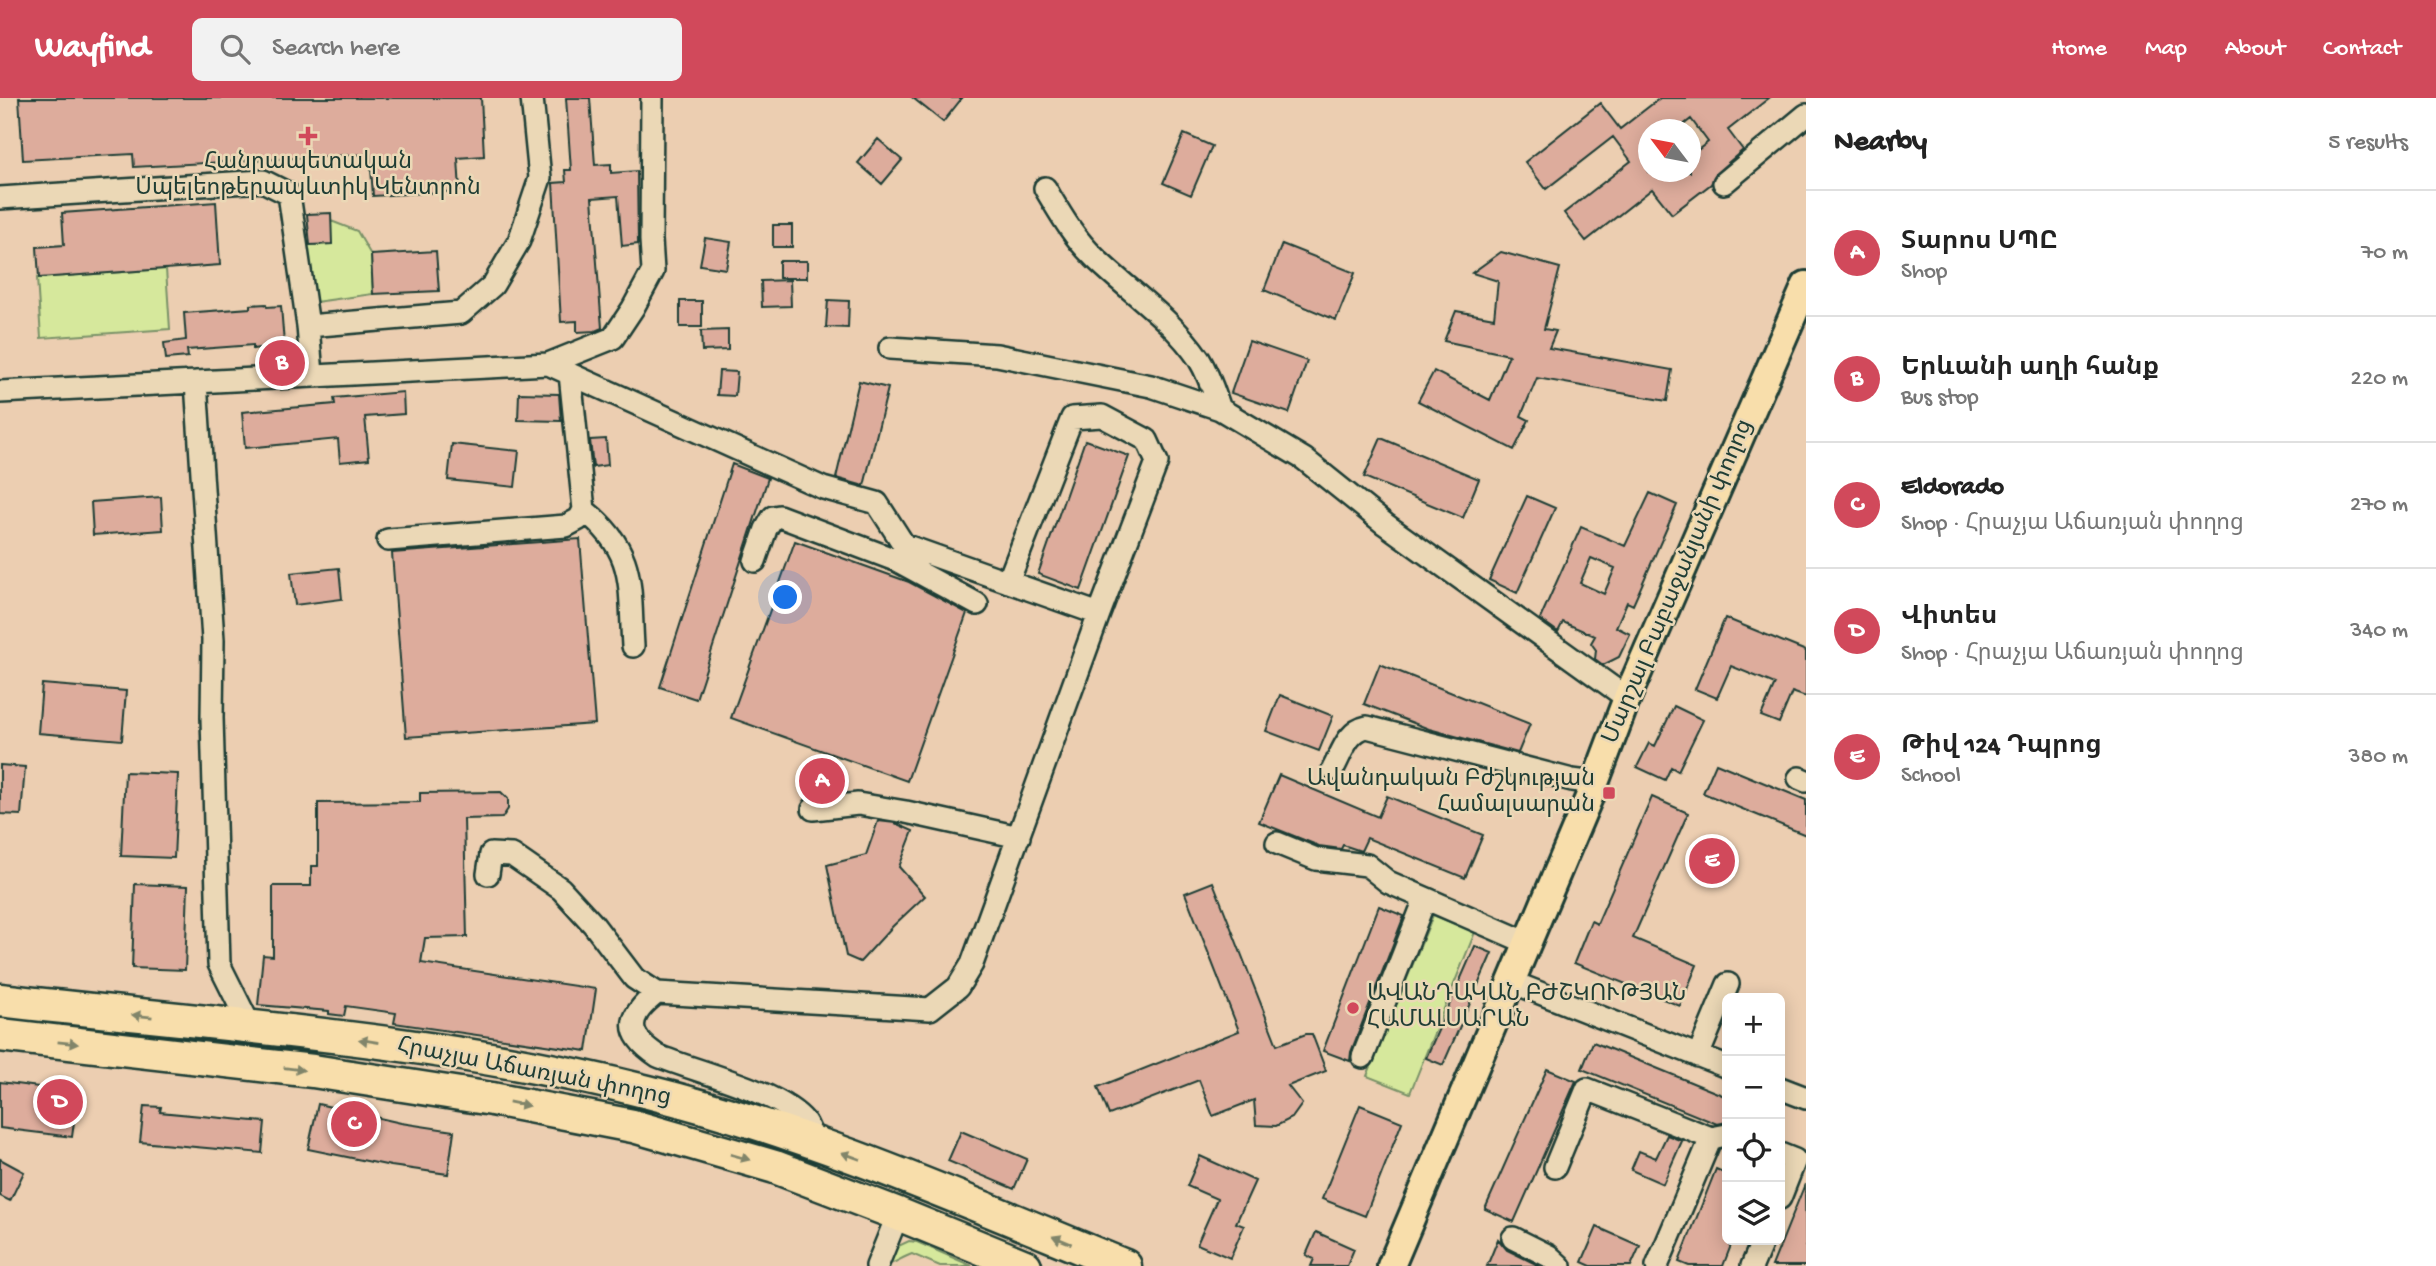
<!DOCTYPE html>
<meta charset="utf-8">
<style>
:root{--surface:#fff;--page:#f2f2f2;--text:#222;--muted:#767676;--line:#e0e0e0;--accent:#d1495b}
body{margin:0;font-family:"Gochi Hand","Noto Sans Armenian",sans-serif;background:var(--page);color:var(--text)}
.controls{position:absolute;right:21px;bottom:21px;display:grid;overflow:hidden;border-radius:10px;box-shadow:0 4px 18px #0003}
.controls button{width:63px;height:63px;display:grid;place-items:center;padding:0;border:0;border-bottom:2px solid var(--line);background:var(--surface);color:var(--text);font:35px sans-serif}
.compass{position:absolute;left:1638px;top:21px;width:63px;height:63px;border-radius:50%;background:var(--surface);box-shadow:0 4px 18px #0003;rotate:302deg}
.you{position:absolute;left:786px;top:500px;width:24px;height:24px;margin:-18px;border:5px solid #fff;border-radius:50%;background:#1a73e8;box-shadow:0 0 0 10px #1a73e833}
.badge{display:grid;place-items:center;width:46px;height:46px;border-radius:50%;background:var(--accent);color:#fff;font-size:23px;font-weight:700}
.pin{position:absolute;translate:-50% -50%;border:4px solid #fff;box-shadow:0 2px 7px #0006}
.list{margin:0;padding:0;list-style:none}
h2{display:flex;justify-content:space-between;align-items:center;height:91px;margin:0;padding:0 28px;font-size:30px}
h2 small{font-size:23px;font-weight:400;color:var(--muted)}
.list li{display:grid;grid-template-columns:46px 1fr auto;gap:21px;align-items:center;box-sizing:border-box;height:126px;padding:0 28px;border-top:2px solid var(--line)}
.list b{display:block;font-size:26px;white-space:nowrap}
.list p{margin:0;font-size:23px;white-space:nowrap;color:var(--muted)}
.list em{font-size:23px;font-style:normal;color:var(--muted)}
.icon{flex:none;width:38px;height:38px;fill:none;stroke:currentColor;stroke-width:2;stroke-linecap:round;stroke-linejoin:round}
.map{position:relative;flex:none;width:1806px;height:1168px;overflow:hidden}
header{display:flex;align-items:center;gap:42px;box-sizing:border-box;height:98px;padding:0 35px;background:var(--accent);color:#fff}
header strong{font-size:33px}
nav{display:flex;gap:38px;margin-inline-start:auto;font-size:24px}
.search{width:490px;height:63px;background:var(--page);display:flex;align-items:center;gap:18px;box-sizing:border-box;padding:0 24px;border-radius:10px;color:var(--muted);font-size:26px}
main{display:flex}
aside{flex:1;background:var(--surface)}
.map>svg:first-child{display:block}
.green{fill:#d6e89c;stroke:#7a9268;stroke-width:2}
.building{fill:#ddac9c;stroke:#1f3d34;stroke-width:2;fill-rule:evenodd}
.lines{fill:none;stroke-linecap:round;stroke-linejoin:round}
.minor-casing{stroke:#1f3d34;stroke-width:26}
.major-casing{stroke:#1f3d34;stroke-width:32}
.highway-casing{stroke:#1f3d34;stroke-width:37}
.minor{stroke:#ebd8b6;stroke-width:21}
.major{stroke:#f8deab;stroke-width:26}
.highway{stroke:#f8deab;stroke-width:32}
.oneway{fill:#81856a}
.poi-dot{fill:#d1495b;stroke:#ebd8b6;stroke-width:2.5}
.labels{text-anchor:middle;dominant-baseline:central;stroke-width:5;stroke-linejoin:round;paint-order:stroke}
.poi-label{font-size:23px;fill:#1f3d34;stroke:#ebd8b6}
.street-label{font-size:23px;fill:#1f3d34;stroke:#ebd8b6}
</style>
<header>
<strong>Wayfind</strong>
<div class="search"><svg class="icon" aria-label="search" viewBox="0 0 24 24"><circle cx="10" cy="10" r="6"/><path d="M15 15l6 6"/></svg>Search here</div>
<nav><a>Home</a><a>Map</a><a>About</a><a>Contact</a></nav>
</header>
<main>
<div class="map">
<svg width="1806" height="1168" viewBox="0 0 1806 1168">
<rect width="100%" height="100%" fill="#ecceb1"/>
<filter id="ink" filterUnits="userSpaceOnUse"><feTurbulence type="fractalNoise" baseFrequency=".0143" numOctaves="2"/><feDisplacementMap in="SourceGraphic" scale="14" xChannelSelector="R" yChannelSelector="G"/><feConvolveMatrix kernelMatrix="1 2 1 2 8 2 1 2 1" color-interpolation-filters="sRGB"/></filter>
<g filter="url(#ink)">
<!-- green -->
<path class="green" d="M331 123 357 133 371 157 373 196 315 204 308 147 331 146Z
M166 171 170 231 41 240 37 180Z
M1433 817 1475 834 1410 995 1367 978Z
M909 1143 917 1144 972 1168H940L912 1156C900 1160 893 1168 881 1168L892 1151Z"/>
<!-- building -->
<path class="building" d="M19 0H481L484 58 458 60 460 93 373 98 370 56 134 69 133 56 23 62Z
M566 0H590L595 67 611 66V75L637 73 638 146 622 148 618 98 592 100 602 230 595 233 577 234V223L561 224 553 85 566 84 565 72H571Z
M913 0H962L943 24Z
M1660 0H1769L1728 32 1743 52 1716 75 1711 86 1672 116 1652 91 1586 143 1564 115 1631 63 1613 39 1546 91 1525 64 1600 5 1620 31ZM1691 21 1708 44 1690 58V74H1648V32H1677Z
M1184 36 1212 48 1191 97 1163 85Z
M878 41 902 62 882 86 858 65Z
M216 104 220 167 39 180 37 149 64 147 62 115Z
M331 115 332 146 310 147 307 116Z
M773 127H792V149H773Z
M705 140 731 144 726 171 700 167Z
M1282 146 1355 175 1336 222 1264 192Z
M436 153 439 193 373 196 371 157Z
M1501 154 1560 170 1544 231 1556 233 1549 250 1672 272 1667 303 1537 280 1521 318 1529 322 1514 352 1418 303 1434 273 1490 302 1509 257 1444 243 1456 213 1494 220 1498 183 1472 175Z
M779 163H807V180H779Z
M790 182 791 208 762 209 761 183Z
M828 202 849 203 848 230 826 229Z
M680 203H702V229H680Z
M266 206 267 209 281 208 284 246 253 251V247L187 252 188 259 166 261 164 245 186 242 184 215 250 210V207Z
M728 232V252L702 253 701 233Z
M1249 243 1307 263 1289 315 1231 295Z
M719 273 737 274 735 298 717 297Z
M859 283 888 290 864 388 836 380Z
M403 294 404 316 365 319 369 361 340 364 338 341 245 350 242 314 335 306 334 300Z
M519 295 559 296 561 323 518 322Z
M1381 340 1479 381 1463 420 1364 379Z
M606 341 608 367 593 369 590 342Z
M1085 342 1129 358 1081 492 1038 476Z
M452 346 519 353 515 389 448 382Z
M732 366 768 380 696 601 660 589Z
M1650 395 1677 407 1633 507 1627 504 1616 529 1630 536 1619 559 1603 567 1595 561 1596 552 1591 545 1595 538 1563 524 1558 534 1540 521 1581 429 1625 448ZM1591 460 1615 470 1604 496 1580 485Z
M1527 398 1555 410 1517 495 1489 482Z
M161 399 163 432 93 437 91 404Z
M580 441 595 626 406 639 392 455Z
M795 443 909 484 967 515 907 683 731 620Z
M339 470 342 501 295 507 291 475Z
M1725 520 1806 553V599L1792 594 1779 625 1761 618 1775 586 1731 568 1717 600 1695 591Z
M1380 566 1530 626 1518 655 1429 631 1364 606Z
M42 586 126 593 122 642 38 635Z
M1280 597 1333 618 1319 653 1266 633Z
M1674 608 1703 622 1678 673 1671 669 1665 682 1637 669 1649 645 1655 648Z
M1716 665 1806 702V737L1703 695Z
M0 667 25 669 21 717 0 716Z
M125 674 178 676 174 760 121 758Z
M1279 677 1378 719 1387 698 1483 737 1465 780 1367 740 1361 753 1343 747 1341 751 1319 748 1259 724Z
M501 694 508 701V711L502 720 464 721 467 839 425 840 421 865 596 891 587 953 394 925 396 915 346 908 344 918 329 916V913L258 907 263 857 273 858V788H311V768H318V705L420 704V695Z
M1652 699 1688 715 1633 840 1697 867 1680 908 1574 865 1591 823 1597 826Z
M878 723 895 725 913 733 899 769 925 798 893 828 860 864 846 858 827 767 866 757Z
M1213 784 1277 947 1306 936H1312L1326 973 1288 988 1302 1006 1292 1020 1276 1028 1256 1027 1254 1002 1213 1018 1199 982 1109 1017 1098 989 1239 933 1185 795Z
M135 786 188 788 185 872 132 870Z
M1379 808 1404 818 1351 954 1350 963 1323 953Z
M1475 848 1492 855 1443 967 1426 960Z
M1593 944 1727 999V1024L1717 1026 1582 971Z
M1547 971 1576 983 1514 1124 1485 1111Z
M0 984 78 994 72 1039 0 1030Z
M318 1006 401 1025 454 1033 448 1076 391 1068 308 1051Z
M1360 1007 1402 1024 1365 1118 1322 1101Z
M144 1008 161 1009 160 1014 265 1024 262 1055 140 1044Z
M961 1033 1027 1061 1014 1091 948 1063Z
M1667 1037 1682 1043 1663 1086 1631 1072 1639 1053 1656 1060Z
M1200 1058 1255 1083 1236 1125 1244 1128 1230 1160 1197 1146 1217 1101 1187 1088Z
M0 1061 24 1074 10 1103 0 1098Z
M1716 1071 1727 1076V1142H1733L1723 1168H1689L1679 1164Z
M1805 1086 1806 1168H1772Z
M1597 1129 1640 1148 1631 1168H1591L1582 1164Z
M1316 1134 1354 1151 1347 1168H1311L1314 1161 1306 1157Z
M1498 1141 1507 1152 1540 1168H1487Z"/>
<g class="lines">
<defs>
<path id="minor" d="M652 0 651 142 653 173 633 210 613 240 548 266 823 390 877 405 904 447 1099 516
M1724 85 1806 17
M1045 90C1060 115 1073 139 1095 160 1129 193 1172 221 1199 261 1209 277 1214 294 1220 311
M0 100 263 83 289 96 308 228 312 277
M308 228 461 215 493 187 519 143 540 80 532 0
M890 250 997 257 1151 288 1220 311 1304 361 1385 426 1627 600
M196 284 213 542 212 620 219 866 250 928
M0 294 548 266
M584 412C637 454 629 487 633 548
M388 442 566 428 579 421 584 412 570 276
M755 463 766 431 773 419 779 418 898 463 977 506
M1333 671C1342 655 1347 633 1367 629L1572 682 1595 685
M1799 680 1806 683
M813 711 858 706 906 714 1019 739
M1277 745 1316 761 1367 767 1388 784 1528 845
M488 776 491 756 512 757 561 791 593 826 634 880 657 895
M1512 884 1727 969
M1698 958 1728 886
M1363 959 1425 801
M1780 990 1806 1000
M813 1044C811 1037 809 1030 805 1024 780 993 697 974 658 958 625 936 626 919 657 895L930 911 958 889 972 866 1099 516 1157 364 1147 342 1102 318 1072 320 1008 484
M1780 1056 1795 1062 1780 1100
M1555 1069 1587 991 1711 1040 1727 1037
M1513 1140 1549 1158 1560 1168
M877 1168 898 1116
M1657 1168 1711 1040
M1752 1168 1763 1142"/>
<path id="major" d="M1391 1168 1593 690 1627 600 1806 187"/>
<path id="highway" d="M0 902C216 927 436 940 648 994 813 1035 968 1104 1125 1168
M0 937 313 973 492 1001 633 1028 775 1069 898 1116 1025 1168"/>
</defs>
<!-- minor casing -->
<use href="#minor" class="minor-casing"/>
<!-- major casing -->
<use href="#major" class="major-casing"/>
<!-- highway casing -->
<use href="#highway" class="highway-casing"/>
<!-- minor -->
<use href="#minor" class="minor"/>
<!-- major -->
<use href="#major" class="major"/>
<!-- highway -->
<use href="#highway" class="highway"/>
</g>
<!-- one-way arrows -->
<defs><path id="oneway-solid" d="M-6-.8H1V-3.2L6.5 0L1 3.2V.8H-6Z" transform="scale(1.75)"/></defs>
<g class="oneway">
<use href="#oneway-solid" transform="translate(142 918) rotate(-174)"/>
<use href="#oneway-solid" transform="translate(369 943) rotate(-171)"/>
<use href="#oneway-solid" transform="translate(68 945) rotate(6)"/>
<use href="#oneway-solid" transform="translate(294 971) rotate(7)"/>
<use href="#oneway-solid" transform="translate(519 1006) rotate(11)"/>
<use href="#oneway-solid" transform="translate(851 1058) rotate(-160)"/>
<use href="#oneway-solid" transform="translate(740 1059) rotate(16)"/>
<use href="#oneway-solid" transform="translate(1062 1142) rotate(-158)"/>
</g>
</g>
<!-- markers -->
<g class="poi-dot">
<path d="M304.5 27.5h7v7h7v7h-7v7h-7v-7h-7v-7h7z"/>
<rect x="1602" y="688" width="14" height="14" rx="3.5"/>
<circle cx="1353" cy="910" r="7"/>
</g>
<g class="labels">
<!-- poi labels -->
<g class="poi-label">
<text x="308" y="65">Հանրապետական<tspan x="308" dy="26">Սպելեոթերապևտիկ Կենտրոն</tspan></text>
<text x="1595" y="682" text-anchor="end">Ավանդական Բժշկության<tspan x="1595" dy="26">Համալսարան</tspan></text>
<text x="1367" y="897" text-anchor="start">ԱՎԱՆԴԱԿԱՆ ԲԺՇԿՈՒԹՅԱՆ<tspan x="1367" dy="26">ՀԱՄԱԼՍԱՐԱՆ</tspan></text>
</g>
<!-- street labels -->
<g class="street-label">
<text transform="translate(1679 484) rotate(-67)">Մարշալ Բաբաջանյանի փողոց</text>
<text transform="translate(534 975) rotate(11)">Հրաչյա Աճառյան փողոց</text>
</g>
</g>
</svg>
<div class="controls">
<button>+</button>
<button>−</button>
<button><svg class="icon" aria-label="locate" viewBox="0 0 24 24"><circle cx="12" cy="12" r="6"/><path d="M12 2v4M12 18v4M2 12h4M18 12h4"/></svg></button>
<button><svg class="icon" aria-label="layers" viewBox="0 0 24 24"><path d="M12 4l9 5-9 5-9-5zM3 14l9 5 9-5"/></svg></button>
</div>
<svg class="compass" viewBox="-18 -18 36 36"><path d="M0-13l5 13h-10z" fill="#e53935"/><path d="M0 13l5-13h-10z" fill="#767676"/></svg>
<div class="you"></div>
<div class="pin badge" style="left:822px;top:683px">A</div>
<div class="pin badge" style="left:282px;top:265px">B</div>
<div class="pin badge" style="left:354px;top:1026px">C</div>
<div class="pin badge" style="left:60px;top:1004px">D</div>
<div class="pin badge" style="left:1712px;top:763px">E</div>
</div>
<aside>
<h2>Nearby<small>5 results</small></h2>
<ul class="list">
<li><span class="badge">A</span><div><b>Տարոս ՍՊԸ</b><p>Shop</p></div><em>70 m</em></li>
<li><span class="badge">B</span><div><b>Երևանի աղի հանք</b><p>Bus stop</p></div><em>220 m</em></li>
<li><span class="badge">C</span><div><b>Eldorado</b><p>Shop · Հրաչյա Աճառյան փողոց</p></div><em>270 m</em></li>
<li><span class="badge">D</span><div><b>Վիտես</b><p>Shop · Հրաչյա Աճառյան փողոց</p></div><em>340 m</em></li>
<li><span class="badge">E</span><div><b>Թիվ 124 Դպրոց</b><p>School</p></div><em>380 m</em></li>
</ul>
</aside>
</main>
